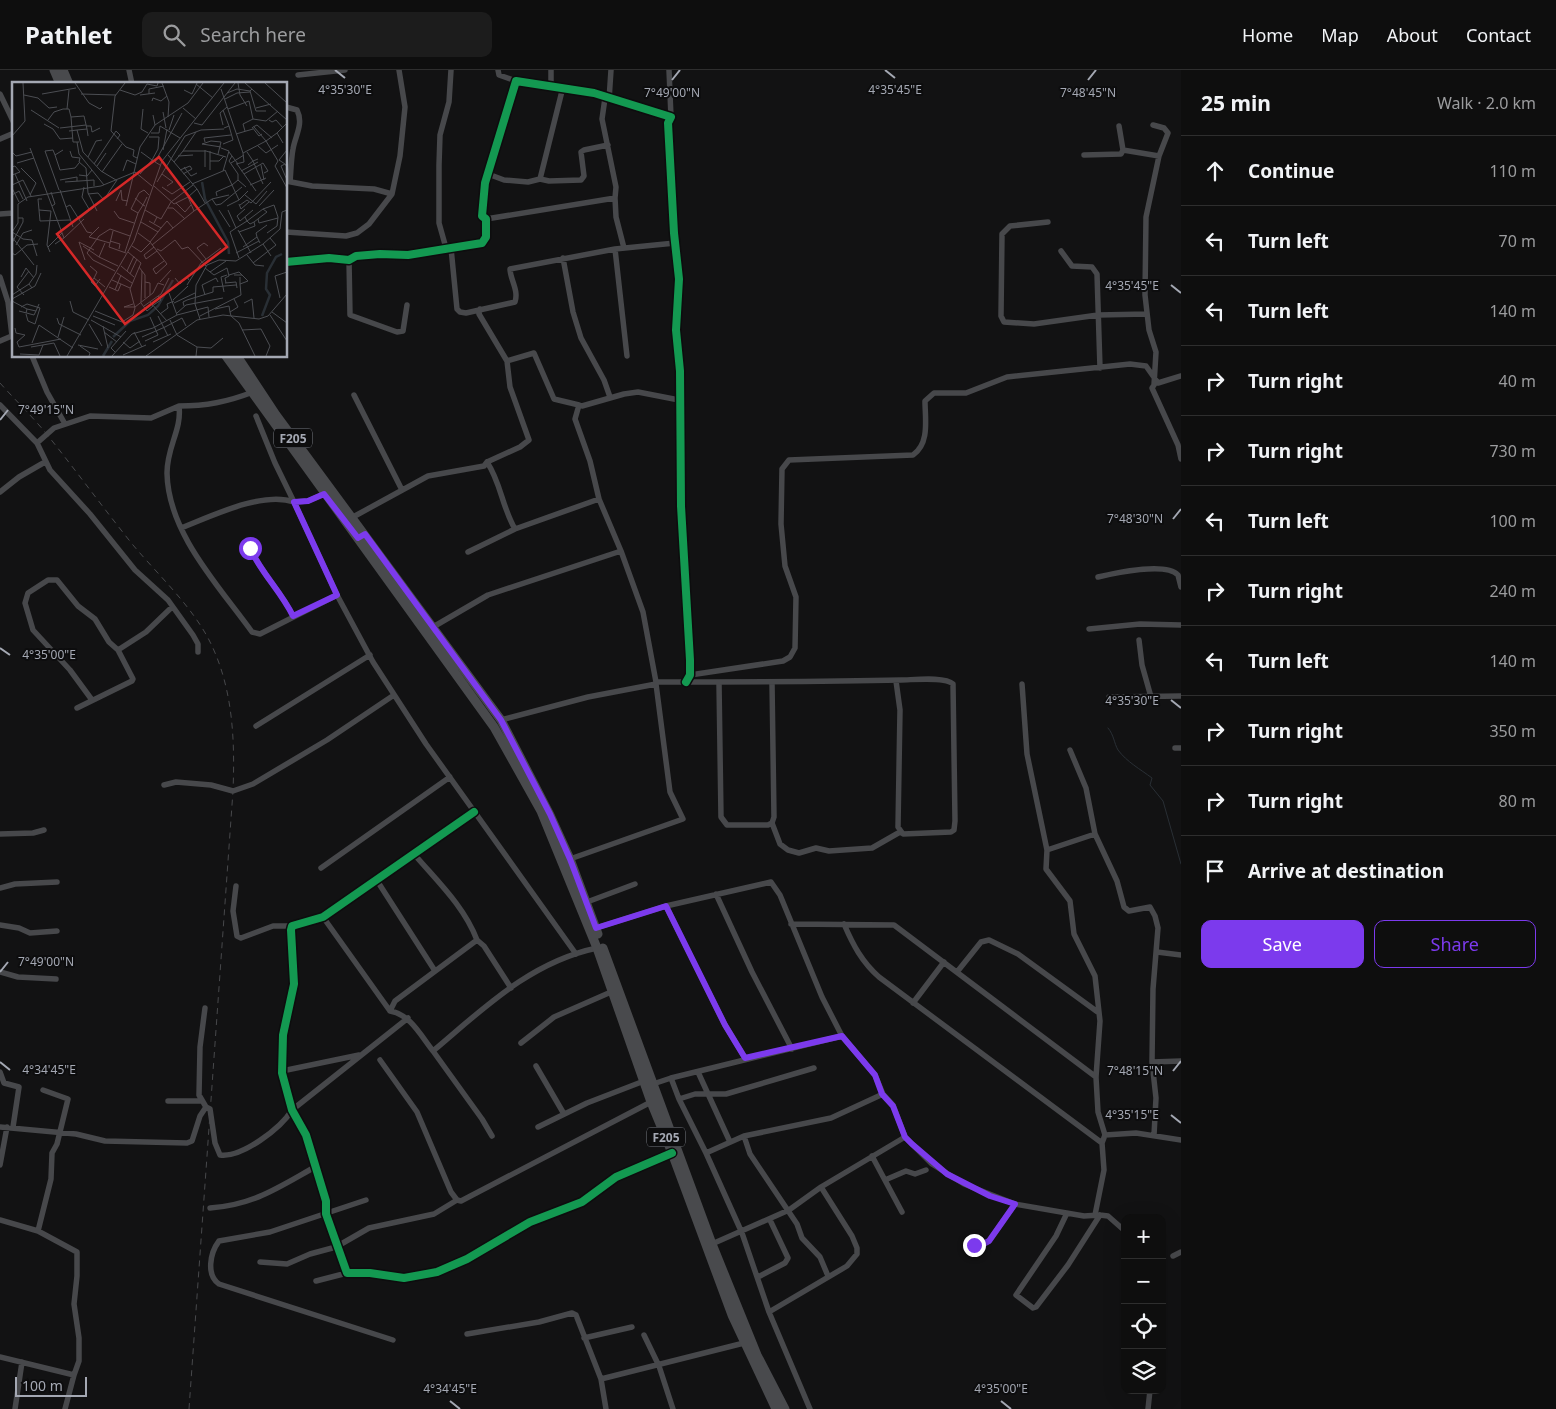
<!DOCTYPE html>
<meta charset="utf-8">
<style>
:root{--surface:#0e0e0e;--page:#1c1c1c;--text:#f1f3f6;--muted:#9b9c9e;--line:#2e2e2e;--accent:#7c3aed}
body{margin:0;font-family:"Noto Sans",sans-serif;background:var(--page);color:var(--text)}
.controls{position:absolute;right:15px;bottom:15px;display:grid;overflow:hidden;border-radius:10px;box-shadow:0 5px 20px #0002}
.controls button{width:45px;height:45px;display:grid;place-items:center;padding:0;border:0;border-bottom:1px solid var(--line);background:var(--surface);color:var(--text);font:25px sans-serif}
.scale{position:absolute;left:15px;bottom:12px;width:72px;box-sizing:border-box;padding-left:5px;border:2px solid #a4a8b3;border-top:0;font-size:14px;line-height:18px;white-space:nowrap;color:#a4a8b3;-webkit-text-stroke:4px #0d0d0e;paint-order:stroke}
.stop{position:absolute;width:15px;height:15px;margin:-11px;border:4px solid #7c3aed;border-radius:50%;background:#fff}
.stop.end{background:#7c3aed;border-color:#fff;box-shadow:0 1px 5px #0008}
.list{margin:0;padding:0;list-style:none}
h2{display:flex;justify-content:space-between;align-items:center;height:65px;margin:0;padding:0 20px;font-size:21px}
h2 small{font-size:16px;font-weight:400;color:var(--muted)}
.list li{display:grid;grid-template-columns:32px 1fr auto;gap:15px;align-items:center;box-sizing:border-box;height:70px;padding:0 20px;border-top:1px solid var(--line)}
.list b{display:block;font-size:19px;white-space:nowrap}
.list em{font-size:16px;font-style:normal;color:var(--muted)}
.actions{display:flex;gap:10px;padding:15px 20px}
.actions a{flex:1;padding:11px 0;border:1px solid var(--accent);border-radius:10px;text-align:center;font-size:18px;color:var(--accent)}
.actions .main{background:var(--accent);color:#fff}
.icon{flex:none;width:28px;height:28px;fill:none;stroke:currentColor;stroke-width:2;stroke-linecap:round;stroke-linejoin:round}
.map{position:relative;flex:none;width:1181px;height:1339px;overflow:hidden}
header{display:flex;align-items:center;gap:30px;box-sizing:border-box;height:70px;padding:0 25px;background:var(--surface);border-bottom:1px solid var(--line)}
header strong{font-size:24px}
nav{display:flex;gap:28px;margin-inline-start:auto;font-size:18px}
.search{width:350px;height:45px;background:var(--page);display:flex;align-items:center;gap:12px;box-sizing:border-box;padding:0 18px;border-radius:10px;color:var(--muted);font-size:19px}
main{display:flex}
aside{flex:1;background:var(--surface)}
.map>svg:first-child{display:block}
.lines{fill:none;stroke-linecap:round;stroke-linejoin:round}
.stream{stroke:#292f35;stroke-width:1}
.street{stroke:#47484b;stroke-width:5.5}
.primary{stroke:#494a4d;stroke-width:9}
.rail{stroke:#47484b;stroke-width:1;stroke-dasharray:6 5;stroke-linecap:butt}
.cycleway-casing{stroke:#0d0d0e;stroke-width:11}
.cycleway{stroke:#139951;stroke-width:8}
.route{stroke:#7c3aed;stroke-width:6}
.ticks{fill:none;stroke:#a4a8b3;stroke-width:2}
.labels{text-anchor:middle;dominant-baseline:central;stroke-width:4;stroke-linejoin:round;paint-order:stroke}
.shield{fill:#0d0d0e;stroke:#777a82;stroke-width:1}
.shield-label{font-size:12px;font-weight:bold;fill:#a4a8b3}
.inset-river{fill:none;stroke:#292f35;stroke-width:2.5}
.inset-road{fill:none;stroke:#4c4e53;stroke-width:1}
.view{fill:#d62828;fill-opacity:0.15;stroke:#d62828;stroke-width:2.5}
.inset-edge{fill:none;stroke:#a4a8b3;stroke-width:2.5}
.ticks-label{font-size:12px;text-anchor:middle;fill:#a4a8b3;stroke:#0d0d0e;stroke-width:4;stroke-linejoin:round;paint-order:stroke}
</style>
<header>
<strong>Pathlet</strong>
<div class="search"><svg class="icon" aria-label="search" viewBox="0 0 24 24"><circle cx="10" cy="10" r="6"/><path d="M15 15l6 6"/></svg>Search here</div>
<nav><a>Home</a><a>Map</a><a>About</a><a>Contact</a></nav>
</header>
<main>
<div class="map">
<svg width="1181" height="1339" viewBox="0 0 1181 1339">
<rect width="100%" height="100%" fill="#121213"/>
<g class="lines">
<!-- stream -->
<path class="stream" d="M1108 658C1114 665 1114 673 1118 680 1127 692 1140 699 1152 708L1150 715 1163 731 1181 794"/>
<!-- street -->
<path class="street" d="M129 0 132 14
M498 0 499 5 516 11
M551 0V16
M669 0 671 47
M298 5 345 0
M0 24 14 53
M609 30 611 0
M286 37 297 40C304 54 295 66 293 79 291 90 291 101 290 112
M1153 55 1164 58 1168 63 1159 86 1146 147 1145 225 1149 260 1156 282 1154 315 1152 318 1178 375 1181 389
M1119 56 1123 80 1159 86
M0 69 14 63
M1084 85 1121 84 1123 80
M488 104 504 110 528 112 540 109 549 111 581 110 584 106 581 82 584 80 608 75
M540 109 563 17
M286 111 312 116 374 119 392 124
M615 128 616 147 624 178
M0 144 14 143
M486 149 615 128 616 117 602 49 605 28
M1048 152 1010 156 1002 164 1001 246 1004 252 1034 254 1098 245 1147 244
M286 162 346 166 357 163 369 154 392 124 400 86 405 37 399 0
M446 178 439 153V95L440 65 449 32 451 0
M451 178 457 239 460 242 466 243 515 232C519 220 510 209 510 199L615 179 675 173
M615 179 627 286
M1061 181 1072 196 1092 197 1097 204 1100 298
M563 188 573 242 581 268 604 310 610 327
M349 190 350 245 397 262 403 261 407 235
M286 192 329 188 349 190 356 186 380 184 408 185 482 173 486 167V149L482 146 485 113 516 11 594 23 671 47 668 53 674 163 679 209 676 260 680 301 681 436 690 590V605L686 612
M0 207 8 232 12 266
M480 239 479 244 507 291 510 317 529 370 520 377 487 392
M0 271 14 265
M32 286 47 322 65 354
M507 291 534 283 554 329 579 335
M253 322C227 332 206 336 179 336 182 360 167 376 167 403 168 463 219 516 252 562L260 564 337 525 294 432 308 431 324 424
M354 325 402 420
M0 335 37 373 50 400 90 444 135 500 168 530 193 565 198 574V582
M37 373 54 358 90 346 151 348 179 336
M0 422 19 407 45 392
M599 429 590 391 575 349 579 335 582 336 624 324 638 322 679 330
M353 447 428 406 484 396 487 392C501 413 502 437 515 459
M181 458C212 446 262 421 294 432L275 393 256 346
M250 478C261 503 281 521 293 546
M468 482 515 459 599 429 621 481
M1098 507C1115 503 1166 492 1178 505L1181 517
M337 525 373 592 426 674 576 884
M433 557 488 525 621 481 643 542 656 612
M1089 559 1140 554 1181 555
M1139 570 1142 595 1151 627
M690 605 783 591 790 587 795 578 796 527 785 496 781 454 782 399 789 390 913 385C930 373 925 349 925 331L934 323H966L1007 307 1130 294 1146 296 1158 313 1181 306
M719 613 721 747 727 755H768L772 753 774 747 772 613
M1022 614 1027 684 1047 780
M1109 627 1181 626
M92 630 70 600 33 560 25 533 28 523 48 510H57L78 536 95 549 109 572 118 580 146 562 172 537
M77 638 132 611 133 609 118 580
M501 650 588 627 656 614V612C737 612 819 612 901 610 912 610 945 606 953 614L955 751 954 760 951 762 903 764 898 757 900 640 896 611
M256 656 370 585
M1175 678H1181
M1070 680 1086 718 1095 764 1117 811 1124 837 1129 841 1150 837 1155 846 1158 858 1153 919 1152 992 1156 1028 1154 1065
M164 715 176 712 211 715 233 721 253 714 327 670 394 625
M474 742 323 847 292 856 291 860 294 914 283 965 282 1003 292 1040 306 1065 326 1131V1144L347 1203H370L404 1208 437 1202 467 1189 530 1152 582 1132 616 1107 672 1083
M772 753 780 774 788 780 799 783 816 778 829 781 872 778 900 762
M0 764 33 763 44 760
M414 784C437 811 464 836 477 870
M570 789 683 749 670 722 656 614
M321 798 450 707
M376 809 435 901
M236 816 233 841 237 866 241 868 273 856H292
M0 818 15 814 57 812
M716 824 752 902 792 979
M587 832 635 814
M666 836 725 955 745 988
M323 847 390 941C410 944 421 966 433 981 483 939 530 892 597 878
M791 854 894 855 1096 1007
M844 854C853 875 862 892 879 907L1102 1073
M0 855 19 858 30 863 57 861
M596 858 666 836 771 812 780 825 822 927 842 966 875 1005 883 1024 893 1035 905 1067 932 1094 964 1114 1015 1134 1084 1146 1100 1145 1108 1146 1125 1161
M1157 882 1181 885
M0 902 18 907 56 909
M957 902 981 872 989 870 1018 884 1099 943
M913 933 944 892
M205 938 200 977 199 1025 206 1037 210 1039 215 1073 220 1085C242 1088 281 1058 292 1040L408 948
M390 941 395 931 477 870 484 876 511 918
M521 973 554 947 611 922
M433 981 482 1049 492 1066
M380 990 417 1042 451 1122 457 1130 461 1131 651 1032
M1152 992 1181 991
M536 996 564 1044
M282 1001 359 985
M0 1002 4 1013 19 1017 13 1057
M698 1002 730 1072
M671 1008 842 966
M653 1014 671 1008 679 1029 706 1083 742 1163 769 1242 810 1339
M43 1020 68 1029 57 1074 52 1083 51 1109 38 1161 77 1182V1206L74 1234 79 1268V1291L74 1305
M679 1029 695 1024H726L814 998
M168 1031H201
M0 1057 76 1064 105 1071 187 1073 192 1071 200 1046 206 1037
M538 1057 587 1033 644 1011
M1105 1065 1136 1063 1181 1070
M744 1066 750 1084 797 1154 802 1168 820 1187 828 1206
M706 1083 744 1066 831 1048 883 1024
M872 1086 902 1142
M0 1095 7 1057
M885 1110 906 1101 915 1104 926 1100
M366 1130 270 1162 219 1171C210 1183 206 1205 219 1214L393 1270
M210 1138C254 1135 279 1117 315 1097
M1067 1143 1056 1166 1016 1225 1033 1238 1036 1237 1068 1195 1100 1145
M1095 1145 1104 1100 1102 1073 1105 1065 1098 1042 1096 1007 1100 951 1095 906 1074 864 1070 831 1046 799 1047 780 1095 764
M0 1150 38 1161
M968 1173 983 1175 989 1171 1015 1134
M712 1174 789 1140 821 1117 905 1067
M1173 1186 1181 1182
M260 1192 287 1194 310 1184 336 1177 369 1158 434 1144 457 1130
M758 1207 785 1193 788 1188 770 1150
M316 1211 347 1203
M769 1242 847 1196 857 1184V1178L852 1166 821 1117
M467 1264 539 1252 572 1243 576 1245 601 1309 744 1273
M644 1265 659 1296 673 1339
M584 1268 632 1257
M0 1287 74 1305 65 1339
M601 1309 606 1339
M15 1339 22 1292
M1148 1339 1150 1320"/>
<!-- primary -->
<path class="primary" d="M54 0 60 14
M63 0 69 14
M226 286 494 657 541 741 597 878 651 1032 672 1083 732 1245 776 1339
M237 286 276 345 501 650 550 745 570 789 598 864
M603 878 712 1174 757 1285 785 1339"/>
<!-- rail -->
<path class="rail" d="M0 313C16 331 34 348 49 367 77 402 104 439 133 475 159 506 195 539 212 576 233 621 235 671 233 721L189 1339"/>
<defs>
<path id="cycleway" d="M286 192 329 188 349 190 356 186 380 184 408 185 482 173 486 167V149L482 146 485 113 516 11 594 23 671 47 668 53 674 163 679 209 676 260 680 301 681 436 690 590V605L686 612
M474 742 323 847 292 856 291 860 294 914 283 965 282 1003 292 1040 306 1065 326 1131V1144L347 1203H370L404 1208 437 1202 467 1189 530 1152 582 1132 616 1107 672 1083"/>
</defs>
<!-- cycleway casing -->
<use href="#cycleway" class="cycleway-casing"/>
<!-- cycleway -->
<use href="#cycleway" class="cycleway"/>
</g>
<g class="lines">
<!-- route -->
<path class="route" d="M250 478C261 503 281 521 293 546L337 525 294 432 308 431 324 424 358 468 365 464 501 650 550 744 570 789 596 858 666 836 725 955 745 988 842 966 875 1005 882 1024 893 1036 905 1067 912 1074 947 1104 990 1126 1015 1134 989 1171 983 1174 974 1175"/>
</g>
<!-- ticks -->
<path class="ticks" d="M335 0 345 8M885 0 895 8M672 10 680 0M1088 10 1096 0M1171 215 1181 223M0 350 8 340M1173 449 1181 439M0 578 10 585M1171 630 1181 638M0 902 8 892M0 992 10 1000M1173 1001 1181 991M1171 1045 1181 1053M450 1331 460 1339M1001 1331 1011 1339"/>
<g class="labels">
<!-- shield labels -->
<g class="shield">
<rect x="274" y="358.5" width="38" height="19" rx="4"/>
<rect x="647" y="1057.5" width="38" height="19" rx="4"/>
</g>
<g class="shield-label">
<text x="293" y="368">F205</text>
<text x="666" y="1067">F205</text>
</g>
</g>
<!-- overview -->
<g transform="translate(12 12)">
<rect width="275" height="275" fill="#121213"/>
<path class="inset-river" d="M190 100 193 117 216 160 217 172M250 234 258 213 254 207 255 191 264 175 270 172M101 255 118 239 136 233 146 224 161 198M91 274 100 259"/>
<path class="inset-road" d="M63 1 77 21 88 27 90 25M113 1 103 14 99 49 114 65 122 68 121 74 125 76M150 1 157 20 156 35M226 1 228 13 235 24M233 1 275 38M253 1 275 21M184 2 201 16M209 7 231 71 254 59 242 45M240 7 238 9 244 29H254M108 8 123 13 130 10 135 2 145 4 146 1M172 8 180 12 185 1M215 11 225 7 238 9M30 12 64 6M69 12 104 13M137 12V7L152 4M12 13 26 16 37 26 45 25M128 13 143 11M212 15 223 1M213 17 225 11 238 10M140 19 141 16 149 19 155 14M171 26 184 37M244 26 259 22M55 27 57 8M131 27 129 47 136 51M216 27 237 19 241 37M19 28 47 46M211 28 217 44M151 30 154 46M36 38 42 30 51 27H57L59 35M257 38 260 40 264 38 271 46M182 41 190 43 212 15M32 42 41 47 48 57 61 56M143 43 176 21 191 1M211 43 208 31 215 25M74 44H79L80 50 88 46M240 45 247 54 250 52M241 45 245 43 260 56M48 46 74 43M65 48 75 47 76 54M157 48 162 33M57 49 65 48 71 70 89 89 104 98M233 49 231 42 241 37 254 39 266 29M139 51H147L148 44 168 56M265 51 254 59 266 79 263 84 275 106M224 52 241 47M0 54 13 39 11 1M137 55H147L146 67 140 78 143 80M65 60 67 72 92 103M67 60H61L59 35 72 34 75 47M193 60 192 56 219 53M271 61 265 51 275 41M190 62 199 59 209 60 206 72M190 62 209 65M211 62 221 58 217 44 212 46M246 64 254 71 266 63M18 66 52 156 43 162M51 68 43 73 48 88 63 86 67 81M151 68 155 47M193 68V85M58 69 60 75 68 76 67 80 74 86 76 111 85 129M171 69 184 50M198 69V88M0 70 4 74 20 70M217 70 226 82M235 70 241 79 236 83M43 73 41 68 33 69 47 108M156 73 185 107 176 115M166 74 181 73M220 74 217 79 226 92V98L234 105M76 75 84 59 90 58M246 77 241 79 251 102M198 79H207L212 74M162 80 171 69H194L214 75M5 81 22 76M219 81 232 73M82 82 104 49 108 53 105 57M224 82 232 80 231 71M225 82 244 109M273 82 267 78 275 68M148 83 143 80 170 31M249 83 252 98M85 84 94 71M0 85 3 84 8 90 0 93M172 85 179 94 185 91M275 85 273 82 269 84 275 98M9 86 24 101 18 113M168 88 178 84 180 87 171 92M111 89 115 78 124 82M229 89 246 80M90 90 110 62M3 92 15 119M128 92 140 78 129 70M150 92 161 100 155 104M232 92 251 81 256 89 252 91M67 93 75 94 80 88M48 98 65 95V99M226 98 220 103 227 118M53 100 82 98V104M145 100 173 54 189 48 212 47M180 102 211 89 217 69 209 66M0 103 11 98 19 114M238 103 254 96M72 105 70 115 77 127M150 105 160 112 178 100M0 106 7 120M185 107 193 121M48 108 54 125 58 123 75 150 80 151M39 110 43 122 40 124M76 112 86 111 91 117M0 113 7 109 11 117M233 113 244 122 255 109M205 114 204 110 220 103 213 88 211 89M123 116 131 123 135 115M30 117H26L28 139 58 138M200 117 217 113M104 119 109 108 110 118 116 119M159 120 181 103M164 121 173 130 179 123M227 122 229 127 237 120M228 123 235 118 239 121 259 100M114 124 128 65 143 43 141 33M133 124 131 123 126 131 119 127 127 111 132 108 137 113M215 124 227 118 236 109M247 124 262 108M54 125 61 145M156 126H161L173 137M233 127 225 134 228 139 241 128M251 127 262 123 266 135 265 144 255 151M27 128 39 129 35 163 38 170M133 128 145 135 142 141M207 128 218 145M216 128 224 146 235 139 238 142 242 140 243 144 227 150M102 129 107 136 122 141M182 129 200 117 204 123 209 122 230 105M145 135 149 137 159 120M233 135 235 139 251 127 255 130 242 140M67 137 93 116 105 98M246 137 247 141 266 136M137 139 149 146 146 150M129 140 146 150 138 160M87 145 77 155 98 161M149 146 155 139 161 146M224 146 218 150 227 176M226 148 239 171M101 149 97 165 114 171M0 150 6 141V122L16 115 89 104 123 90 140 104M0 150 11 157 20 158 25 174M126 151 138 160 155 182 144 192 141 187 152 179M0 155 22 183M245 155 244 151 255 143M52 156 72 137M98 159 108 162 107 167M0 161 11 140V136H6M93 161 87 175 106 184M251 162 268 147 270 130 275 128M4 163 11 151 20 148M140 163 182 129 176 115 162 122 142 104M71 164 87 175M120 164 129 170 138 161M36 165 50 151M142 165 132 173 134 177 145 169M231 165 245 155 248 161M145 167 149 169 163 158 170 167 176 165 194 184M113 170 126 131M0 171 3 173 15 163 26 162M224 171 247 159M235 173 243 183 252 184M194 177 185 166 192 161 196 164M73 178 67 160 82 168M241 181 264 163 258 156M78 184 85 190 82 196 93 205M109 184 122 195M127 185 133 193V216M193 186 202 193 215 186 217 194 213 196 214 201M103 189 81 178 75 171 87 154 98 147 118 154M115 189 122 174M198 190 214 179M105 191 120 201M118 192 125 177M217 193 227 190 230 193H222M9 195 14 186 22 196M228 195V202L236 199 230 193M82 196 79 200 83 204 88 197M163 196 168 202 175 195 177 198M100 198 118 206M133 200 138 201V213M148 200 159 188M213 201 224 200 225 206M175 203 189 181 209 166M97 205 106 209 109 202M20 206 17 202 24 192 25 183M103 208 109 193M212 210 209 195 215 193M0 213 17 202M12 213 5 205 17 189M193 213 190 203 204 196 206 200M268 216 263 194 275 190M0 217 23 204 29 191M222 217 226 225 218 230 219 234 227 241 243 274M161 218 176 204M0 219 15 227M58 219 61 230 77 238M129 220 130 189M138 220 155 239M129 221 135 229 141 224M162 221 183 211M232 221 240 217 242 236M121 222 112 225H123M132 224 149 212 157 196M140 224 149 218 146 214M172 224 171 220 175 218 201 210V205L224 203M9 225 15 222 28 226 23 242 16 239 14 232M123 225 141 211 146 201 152 203M203 227 217 224 218 230M7 229 22 233 24 229M83 229 110 240 121 233 123 226 118 207 129 181 116 170M260 230 275 241M14 231 15 227 24 229 27 222M165 231 174 223 211 216M148 232 156 226 155 222 162 219M165 233 196 225 197 235M258 233 275 259M81 234 103 243M146 234 156 254M188 234 229 213 228 202M45 236 47 242 69 253M188 237 183 222 184 203 195 183 207 178 224 179 251 162 259 174M79 238 109 255M158 238 165 253 185 265 184 274M77 242 90 264M91 244 96 266M153 245 170 236 174 244M3 246 4 251 13 253 5 260 7 265 49 257M230 248 249 247 258 264 254 274M92 250 105 260M122 250 130 265M46 255 52 235M130 255 153 245M133 259 146 253 138 235M111 260 118 266 128 259M141 260 159 252M20 261 27 243 61 266M66 263 86 267M68 264 78 271 77 274M19 265 42 261 48 274M185 265 199 266 211 256M103 270 99 266 114 249M8 272 27 273 31 263M111 273 134 263M55 274 122 159 150 79 212 1M100 274 120 252 141 246 165 233 157 211M134 274 185 238 211 233 247 237 256 234 275 212"/>
<path class="view" d="M147 75 215 165 113 242 45 152Z"/>
<rect width="275" height="275" class="inset-edge"/>
</g>
<g class="ticks-label">
<text x="345" y="24">4°35'30"E</text>
<text x="895" y="24">4°35'45"E</text>
<text x="672" y="27">7°49'00"N</text>
<text x="1088" y="27">7°48'45"N</text>
<text x="1132" y="220">4°35'45"E</text>
<text x="46" y="344">7°49'15"N</text>
<text x="1135" y="453">7°48'30"N</text>
<text x="49" y="589">4°35'00"E</text>
<text x="1132" y="635">4°35'30"E</text>
<text x="46" y="896">7°49'00"N</text>
<text x="49" y="1004">4°34'45"E</text>
<text x="1135" y="1005">7°48'15"N</text>
<text x="1132" y="1049">4°35'15"E</text>
<text x="450" y="1323">4°34'45"E</text>
<text x="1001" y="1323">4°35'00"E</text>
</g>
</svg>
<div class="controls">
<button>+</button>
<button>−</button>
<button><svg class="icon" aria-label="locate" viewBox="0 0 24 24"><circle cx="12" cy="12" r="6"/><path d="M12 2v4M12 18v4M2 12h4M18 12h4"/></svg></button>
<button><svg class="icon" aria-label="layers" viewBox="0 0 24 24"><path d="M12 4l9 5-9 5-9-5zM3 14l9 5 9-5"/></svg></button>
</div>
<div class="scale">100 m</div>
<div class="stop" style="left:250px;top:478px"></div>
<div class="stop end" style="left:974px;top:1175px"></div>
</div>
<aside>
<h2>25 min<small>Walk · 2.0 km</small></h2>
<ul class="list">
<li><svg class="icon" aria-label="ahead" viewBox="0 0 24 24"><path d="M12 20V5M6 11l6-6 6 6"/></svg><div><b>Continue</b></div><em>110 m</em></li>
<li><svg class="icon" aria-label="left" viewBox="0 0 24 24"><path d="M17 20v-9H6M10 6l-5 5 5 5"/></svg><div><b>Turn left</b></div><em>70 m</em></li>
<li><svg class="icon" aria-label="left" viewBox="0 0 24 24"><path d="M17 20v-9H6M10 6l-5 5 5 5"/></svg><div><b>Turn left</b></div><em>140 m</em></li>
<li><svg class="icon" aria-label="right" viewBox="0 0 24 24"><path d="M7 20v-9h11M14 6l5 5-5 5"/></svg><div><b>Turn right</b></div><em>40 m</em></li>
<li><svg class="icon" aria-label="right" viewBox="0 0 24 24"><path d="M7 20v-9h11M14 6l5 5-5 5"/></svg><div><b>Turn right</b></div><em>730 m</em></li>
<li><svg class="icon" aria-label="left" viewBox="0 0 24 24"><path d="M17 20v-9H6M10 6l-5 5 5 5"/></svg><div><b>Turn left</b></div><em>100 m</em></li>
<li><svg class="icon" aria-label="right" viewBox="0 0 24 24"><path d="M7 20v-9h11M14 6l5 5-5 5"/></svg><div><b>Turn right</b></div><em>240 m</em></li>
<li><svg class="icon" aria-label="left" viewBox="0 0 24 24"><path d="M17 20v-9H6M10 6l-5 5 5 5"/></svg><div><b>Turn left</b></div><em>140 m</em></li>
<li><svg class="icon" aria-label="right" viewBox="0 0 24 24"><path d="M7 20v-9h11M14 6l5 5-5 5"/></svg><div><b>Turn right</b></div><em>350 m</em></li>
<li><svg class="icon" aria-label="right" viewBox="0 0 24 24"><path d="M7 20v-9h11M14 6l5 5-5 5"/></svg><div><b>Turn right</b></div><em>80 m</em></li>
<li><svg class="icon" aria-label="arrive" viewBox="0 0 24 24"><path d="M6 21V4h12l-3 4 3 4H6"/></svg><div><b>Arrive at destination</b></div></li>
</ul>
<div class="actions"><a class="main">Save</a><a>Share</a></div>
</aside>
</main>
